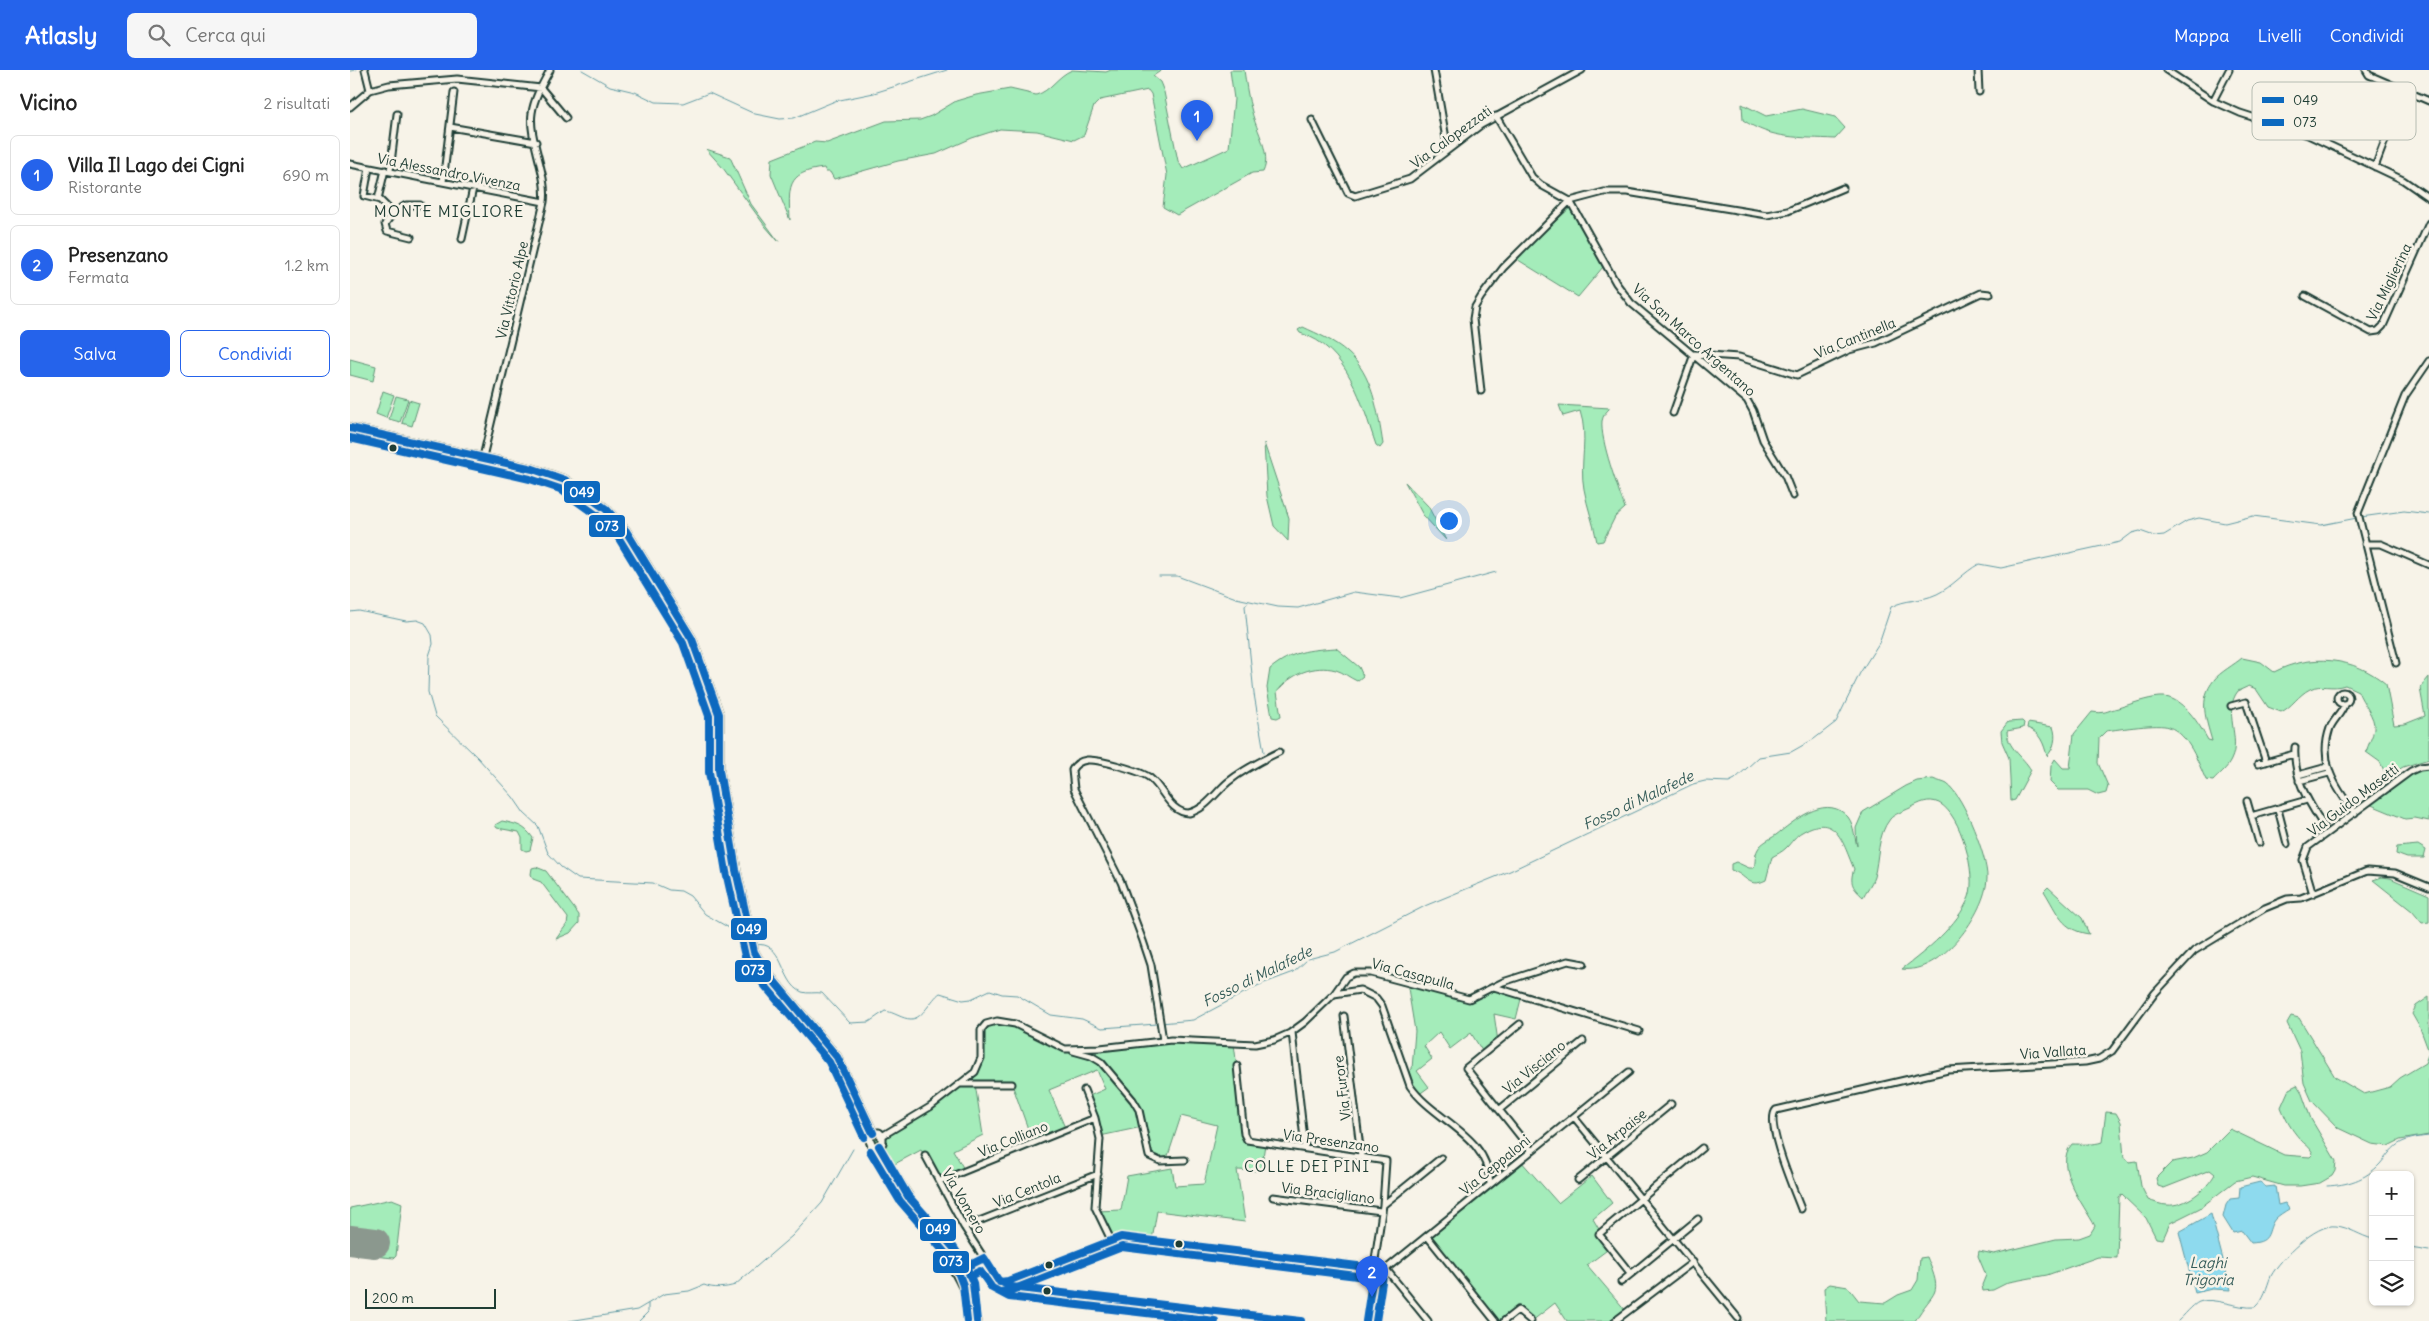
<!DOCTYPE html>
<html lang="it">
<meta charset="utf-8">
<style>
:root{--surface:#fff;--page:#f6f6f6;--text:#222;--muted:#767676;--line:#e0e0e0;--accent:#2563eb}
body{margin:0;font-family:Delius,sans-serif;background:var(--page);color:var(--text)}
.controls{position:absolute;right:15px;bottom:15px;display:grid;overflow:hidden;border-radius:8px;box-shadow:0 1px 4px #0004}
.controls button{width:45px;height:45px;display:grid;place-items:center;padding:0;border:0;border-bottom:1px solid var(--line);background:var(--surface);color:var(--text);font:25px sans-serif}
.scale{position:absolute;left:15px;bottom:12px;width:131px;box-sizing:border-box;padding-left:5px;border:2px solid #1f3d34;border-top:0;font-size:14px;line-height:18px;white-space:nowrap;color:#1f3d34;-webkit-text-stroke:4px #f7f3e8;paint-order:stroke}
.you{position:absolute;left:1098px;top:450px;width:18px;height:18px;margin:-12px;border:4px solid #fff;border-radius:50%;background:#1a73e8;box-shadow:0 0 0 8px #1a73e833}
.badge{display:grid;place-items:center;width:32px;height:32px;border-radius:50%;background:var(--accent);color:#fff;font-size:16px;font-weight:700}
.pin{position:absolute;translate:-50% -41px;filter:drop-shadow(0 1px 2px #0008)}
.pin::after{content:'';position:absolute;top:26px;width:18px;height:15px;background:inherit;clip-path:polygon(0 0,100% 0,50% 100%)}
.list{margin:0;padding:0;list-style:none}
h2{display:flex;justify-content:space-between;align-items:center;height:65px;margin:0;padding:0 20px;font-size:21px}
h2 small{font-size:16px;font-weight:400;color:var(--muted)}
.list li{display:grid;grid-template-columns:32px 1fr auto;gap:15px;align-items:center;box-sizing:border-box;height:80px;margin:0 10px 10px;padding:0 10px;border:1px solid var(--line);border-radius:8px}
.list b{display:block;font-size:19px;white-space:nowrap}
.list p{margin:0;font-size:16px;white-space:nowrap;color:var(--muted)}
.list em{font-size:16px;font-style:normal;color:var(--muted)}
.actions{display:flex;gap:10px;padding:15px 20px}
.actions a{flex:1;padding:11px 0;border:1px solid var(--accent);border-radius:8px;text-align:center;font-size:18px;color:var(--accent)}
.actions .main{background:var(--accent);color:#fff}
.icon{flex:none;width:28px;height:28px;fill:none;stroke:currentColor;stroke-width:2;stroke-linecap:round;stroke-linejoin:round}
.map{position:relative;flex:none;width:2079px;height:1251px;overflow:hidden}
header{display:flex;align-items:center;gap:30px;box-sizing:border-box;height:70px;padding:0 25px;background:var(--accent);color:#fff}
header strong{font-size:24px}
nav{display:flex;gap:28px;margin-inline-start:auto;font-size:18px}
.search{width:350px;height:45px;background:var(--page);display:flex;align-items:center;gap:12px;box-sizing:border-box;padding:0 18px;border-radius:8px;color:var(--muted);font-size:19px}
main{display:flex}
aside{flex:1;background:var(--surface)}
.map>svg:first-child{display:block}
.green{fill:#a4ecba;stroke:#629477}
.water{fill:#8edaee;stroke:#629ba4}
.lines{fill:none;stroke-linecap:round;stroke-linejoin:round}
.stream{stroke:#629ba4;stroke-width:1}
.runway{stroke:#8b988e;stroke-width:30}
.street-casing{stroke:#1f3d34;stroke-width:9}
.secondary-casing{stroke:#1f3d34;stroke-width:11}
.street{stroke:#f7f3e8;stroke-width:5}
.secondary{stroke:#f7f3e8;stroke-width:7}
.bus-1-casing{stroke:#f7f3e8;stroke-width:11}
.bus-2-casing{stroke:#f7f3e8;stroke-width:11}
.bus-1{stroke:#0c69bf;stroke-width:8}
.bus-2{stroke:#0c69bf;stroke-width:8}
.bus-dot{fill:#1f3d34;stroke:#f7f3e8;stroke-width:2}
.labels{text-anchor:middle;dominant-baseline:central;stroke-width:5;stroke-linejoin:round;paint-order:stroke}
.street-label{font-size:14px;fill:#1f3d34;stroke:#f7f3e8}
.water-label{font-size:15px;font-style:italic;fill:#355c59;stroke:#f7f3e8}
.neighbourhood-label{font-size:15px;letter-spacing:1px;fill:#1f3d34;stroke:#f7f3e8}
.quarter-label{font-size:16px;letter-spacing:1px;fill:#1f3d34;stroke:#f7f3e8}
.key{fill:#f7f3e8;stroke:#b6bcb2;stroke-width:1}
.key-label{font-size:14px;fill:#1f3d34}
.line-badge{stroke:#f7f3e8;stroke-width:2}
.badge-label{font-size:14px;text-anchor:middle;font-weight:bold;fill:#fff}
</style>
<header>
<strong>Atlasly</strong>
<div class="search"><svg class="icon" aria-label="search" viewBox="0 0 24 24"><circle cx="10" cy="10" r="6"/><path d="M15 15l6 6"/></svg>Cerca qui</div>
<nav><a>Mappa</a><a>Livelli</a><a>Condividi</a></nav>
</header>
<main>
<aside>
<h2>Vicino<small>2 risultati</small></h2>
<ul class="list">
<li><span class="badge">1</span><div><b>Villa Il Lago dei Cigni</b><p>Ristorante</p></div><em>690 m</em></li>
<li><span class="badge">2</span><div><b>Presenzano</b><p>Fermata</p></div><em>1.2 km</em></li>
</ul>
<div class="actions"><a class="main">Salva</a><a>Condividi</a></div>
</aside>
<div class="map">
<svg width="2079" height="1251" viewBox="0 0 2079 1251">
<rect width="100%" height="100%" fill="#f7f3e8"/>
<filter id="ink" filterUnits="userSpaceOnUse"><feTurbulence type="fractalNoise" baseFrequency=".02" numOctaves="2"/><feDisplacementMap in="SourceGraphic" scale="10" xChannelSelector="R" yChannelSelector="G"/><feConvolveMatrix kernelMatrix="1 2 1 2 8 2 1 2 1" color-interpolation-filters="sRGB"/></filter>
<g filter="url(#ink)">
<!-- green -->
<path class="green" d="M722 0 756 2 761 0H812L803 6 810 12 814 22 828 91 833 99 879 78 884 29 880 0H894C896 14 898 28 902 42 906 60 922 84 913 102L902 103 827 145 813 137 817 105 801 24 798 20 750 30 744 36 734 65 724 70 687 61 650 59 622 68 586 84 548 91 484 109 480 102H476L474 98C435 102 439 119 440 150L421 104 422 89 465 72 477 73 536 51 570 50 581 46 606 31 626 25 660 19 686 25C701 21 707 6 722 0Z
M1392 34 1416 46 1452 39 1485 47 1495 58 1485 69C1451 67 1422 70 1393 50Z
M356 79 380 87 401 134 429 172 415 156 373 98Z
M1221 137 1253 197 1228 227 1165 188Z
M953 257C968 264 985 271 997 282 1023 304 1028 343 1033 374L1030 378 1026 375C1012 334 998 277 950 263L948 260Z
M0 289 26 296 23 311 0 305Z
M33 321 44 325 36 348 26 344Z
M46 326 58 329 50 352 39 349Z
M59 330 69 333 62 356 52 353Z
M1209 335 1260 338C1256 342 1253 345 1252 351 1250 371 1268 418 1275 438L1265 447 1253 471 1247 472C1244 454 1237 437 1234 419 1229 393 1239 368 1230 341L1213 346Z
M914 373 939 448 938 471 924 456 917 426Z
M1055 412 1078 436 1096 470 1073 445Z
M986 578 1009 597 1013 606 1007 611C1000 608 993 602 986 600 964 594 940 604 927 622L931 646 927 648 922 647 917 618 920 599C942 581 958 580 986 578Z
M1892 588 1911 592 1924 602C1961 583 2004 587 2036 614L2044 655 2055 654 2075 646 2070 618 2079 607V689L2053 697 2037 707 2030 692 2016 682C2018 675 2023 666 2024 659 2026 647 2012 633 2008 621L1995 615C1981 620 1972 613 1960 619 1948 625 1942 637 1931 642L1918 637 1906 619 1899 616 1888 621C1872 642 1892 668 1881 690 1877 699 1869 704 1863 711L1856 710C1848 693 1839 664 1819 657 1809 653 1769 659 1756 661L1749 668 1748 693 1758 716 1756 723 1748 725 1738 720H1708L1700 712 1701 696 1705 689 1713 698H1720L1724 664 1742 642C1755 644 1756 641 1768 638 1781 634 1797 628 1810 627 1832 625 1849 654 1858 670L1862 671C1856 649 1848 630 1864 610 1869 603 1885 594 1892 588Z
M1672 651 1674 653 1673 658 1657 661C1657 678 1673 686 1681 700L1665 730 1661 731 1659 688 1652 672 1651 661 1658 652Z
M1678 653 1703 657C1707 667 1704 679 1697 686 1694 674 1690 662 1677 658Z
M2074 698 2079 699V751L2065 748 2055 749 2019 734 2066 700Z
M1583 709C1587 711 1594 712 1597 714 1614 726 1638 789 1637 808 1636 843 1590 905 1552 899 1576 881 1608 855 1619 827 1627 805 1611 744 1589 733 1578 728 1570 733 1560 738 1554 741 1544 744 1540 749 1527 765 1529 789 1524 807 1522 814 1516 821 1513 827 1503 818 1499 813 1504 799 1493 774 1487 741 1452 762 1446 765 1441 773 1436 778 1432 782 1427 784 1422 787L1416 810C1398 819 1397 805 1381 800V794L1386 792 1399 798H1404C1406 791 1404 786 1408 779 1411 773 1420 769 1426 765 1443 752 1473 725 1495 744 1504 751 1504 766 1507 776L1506 758 1513 742 1556 716 1567 711Z
M152 751C166 754 174 755 183 768L180 780 176 781 172 779V768L169 762 147 758 145 755Z
M2068 775 2076 780 2074 788H2057L2046 784 2047 777Z
M186 797 196 801 229 845V853L220 863 206 869 217 854 218 848 191 812 183 809 181 804 182 798Z
M2032 807 2040 808 2079 825V852L2072 853 2062 841 2023 810Z
M1698 817 1732 848 1739 864C1711 860 1708 843 1694 821Z
M1057 912 1119 929 1144 917 1172 925 1166 949 1144 944 1148 972 1134 984 1121 963 1100 979 1089 962 1074 976 1082 989 1067 1001 1079 1017 1068 1025 1055 1004 1062 999 1065 961Z
M2079 927V1065L2050 1070 2038 1076 2022 1074 1988 1058 1962 1031 1954 1013 1950 981 1937 953 1941 946 1949 948 1985 1007 2014 1024 2040 1017 2050 1008 2075 993 2079 982 2070 958 2062 944 2066 936Z
M659 952 715 979 813 970 884 974 896 1070 915 1074 911 1101 887 1100 895 1152 807 1141 802 1170 771 1167 761 1170 746 1141 771 1140 777 1106 822 1098 825 1116 854 1114 867 1055 831 1046 816 1092 801 1088 792 1057 750 1066 737 1027 755 1019 747 1000 699 1020 716 1060 683 1073 662 1014H625L633 1065 603 1080 615 1101 590 1111 571 1080 539 1097 519 1068 526 1062 532 1066 630 999V963L638 953Z
M1947 1015 1951 1021 1961 1049 1986 1091 1985 1101 1982 1106 1970 1113 1950 1116H1934L1902 1107 1885 1111 1850 1138 1820 1153 1813 1169 1806 1168 1796 1148 1772 1125 1769 1127 1767 1188 1748 1187 1697 1205 1659 1212 1643 1220 1633 1221 1632 1215 1636 1205 1628 1186 1629 1181 1644 1184 1706 1169 1729 1168 1740 1164 1745 1156C1734 1135 1702 1096 1722 1074 1731 1074 1744 1075 1752 1072L1756 1042 1766 1043 1771 1052 1774 1088 1779 1092 1787 1091 1791 1116 1798 1130C1804 1132 1811 1135 1817 1135 1835 1137 1857 1119 1865 1104L1860 1100 1814 1118 1808 1116 1806 1108 1822 1092 1843 1088 1857 1082 1880 1059 1934 1085 1960 1087 1963 1084C1960 1076 1955 1075 1950 1069 1941 1059 1936 1050 1931 1037L1939 1019Z
M1170 1090 1208 1133 1242 1106 1262 1133 1243 1149 1260 1178 1237 1195 1277 1242 1265 1251H1217L1205 1233 1182 1251 1171 1241 1154 1251H1145L1077 1166Z
M42 1129 52 1133 46 1186 44 1188 0 1184V1138Z
M1577 1187C1594 1228 1584 1218 1565 1251H1476L1474 1218 1480 1214 1498 1217 1509 1231 1535 1233 1548 1225 1562 1220 1568 1210 1570 1188Z"/>
<!-- water -->
<path class="water" d="M1910 1112 1916 1117 1925 1116 1928 1135 1935 1133 1939 1139C1934 1142 1929 1145 1925 1149 1916 1160 1923 1172 1901 1173L1892 1161 1883 1163 1873 1147 1876 1135 1880 1129 1889 1128 1890 1117Z
M1861 1144 1881 1220 1862 1219 1845 1223 1829 1162Z"/>
<g class="lines">
<!-- stream -->
<path class="stream" d="M232 0 260 16 285 22 306 32 333 33 359 23 405 44 430 49 444 48 485 31 524 23 597 0
M0 1 6 0
M2011 447 2054 441 2079 444
M809 506H827L886 528 928 537 948 538 1004 522 1050 528 1146 502
M898 532 895 536 904 624 914 682
M0 542 9 541 56 551 67 550 75 553 82 565 83 574 79 586 78 622 85 646 128 688 163 727 174 743 188 756 198 783 211 797 228 809 303 813 319 820 331 821 340 826 355 844 381 859 393 878 401 876
M405 875C434 869 430 913 452 922 457 924 466 922 472 923L500 953 519 952 535 941C544 942 552 949 561 949 573 949 581 929 590 923L613 930 621 929 640 920 652 924 667 925 701 945 732 949 752 958 807 954
M811 953 843 950 909 915 944 902 958 889 985 882 1077 835 1160 801 1343 714 1355 711 1379 712 1385 709 1409 687 1441 682 1464 669 1486 652 1510 603 1529 573 1541 537C1555 529 1570 532 1587 524 1602 517 1614 502 1629 494L1651 498 1770 472 1782 463 1790 461 1804 466 1814 465 1837 451 1849 448 1875 453 1903 446 1971 455 2007 448
M1977 1116C1997 1115 2015 1110 2030 1094 2037 1086 2042 1077 2052 1072 2060 1068 2070 1067 2079 1066
M2060 1178 2079 1181
M219 1251 287 1240 314 1224 339 1221 354 1215C363 1219 376 1218 385 1215L442 1166 472 1133 503 1079
M289 1251 298 1242V1234
M1828 1251C1834 1246 1842 1235 1849 1232 1862 1226 1889 1239 1905 1237 1915 1228 1916 1218 1921 1206 1930 1189 1966 1153 1986 1156 1999 1157 2010 1166 2023 1169"/>
<!-- runway -->
<path class="runway" d="M0 1170 25 1173"/>
<defs>
<path id="street" d="M15 0 20 20
M1084 0 1098 80
M1628 0 1629 22
M1816 0 1863 31 1890 43 1958 65 2053 110 2079 128
M2016 0 2019 5 2079 31
M1863 31 1879 0
M0 37 20 20 39 15 107 9 191 18 216 48
M1146 46 1182 107 1191 115 1220 131 1266 213 1281 233 1397 330 1403 341 1413 370 1435 406 1443 426
M962 50 998 123 1005 126 1060 109 1131 55 1232 0
M100 57 186 72
M0 94 194 132
M2025 97 2054 20
M19 98 14 126 30 130 43 143 56 135H70
M40 101 47 44
M93 112 104 22
M28 129 35 100
M43 143 35 154 37 161 61 167
M112 169 123 118
M1955 226 2021 262 2028 261 2033 256 2079 153
M1131 321 1123 249 1125 237 1131 227 1153 198 1220 131 1254 122H1277L1417 145 1438 141 1493 118
M1323 343 1344 284 1389 287 1447 305 1499 280 1526 273 1631 223 1640 224
M133 387 194 132C198 104 178 68 182 43 184 28 193 13 200 0
M2015 474H2031L2079 495
M2046 593 2008 443 2055 326 2079 291
M1987 628a6 6 0 1 1 12 0a6 6 0 1 1-12 0Z
M1994 635C1992 643 1984 649 1980 658 1968 692 1985 717 2005 743
M1881 636 1896 632 1916 692
M1945 677C1943 707 1957 730 1973 755
M1908 694 1944 684
M1948 705 1977 697
M1949 711 1979 703
M1897 731 1909 773
M1928 739 1937 774
M1901 746 1957 730
M1963 824 1953 790 1958 777 2061 701 2070 697 2079 696
M1144 917 1289 961
M984 924 996 907 1004 903H1021L1119 929 1153 912 1218 891 1234 894
M994 946 1011 1086
M1170 954 1116 998 1181 1080
M942 962 955 1078
M813 970 801 895 793 871 771 812 724 719 722 700C725 694 730 691 737 690 748 689 792 701 800 708 813 718 820 743 839 743 856 739 865 723 878 712 894 699 912 690 929 682
M723 981 741 986 751 992 783 1030 789 1040 799 1086 810 1091 835 1090
M887 996 894 1064 897 1070 1036 1091 1033 1135 1016 1251
M611 1014H662
M734 1020 745 1048 750 1069 745 1137 761 1170
M1149 1040 1233 971
M1224 1047 1388 1248
M532 1066 580 1037 625 1002 631 988V960L636 954 647 951 665 954 715 979 750 978 821 970 905 974 924 970 940 963 955 952 984 924 1010 920 1026 928 1032 936 1060 1016C1085 1052 1138 1064 1140 1114
M575 1085 614 1157 634 1188
M1228 1110 1321 1034
M590 1111 745 1048
M923 1127 1031 1141
M1033 1135 1091 1088
M1451 1139C1445 1123 1414 1052 1426 1040L1598 1000 1735 992 1749 989 1762 981 1805 923 1844 881 1915 838 1937 829 1951 828 2017 801 2045 803 2079 817
M572 1142C590 1163 611 1181 621 1208 625 1217 623 1229 625 1239
M1348 1149 1281 1204 1249 1164 1352 1078
M614 1157 748 1104
M1077 1166 1145 1251
M616 1197 634 1188 648 1210 661 1217 951 1251
M1036 1199 1078 1251
M650 1212 658 1211 771 1167 1036 1199 1279 1002
M1271 1212 1281 1204
M1154 1251 1168 1240 1181 1251
M1265 1251 1343 1192"/>
<path id="secondary" d="M0 358 183 399 215 410 256 439 276 461 342 569 369 644V700L386 800 404 882 414 899 487 987 523 1063
M523 1063 519 1068 522 1076H529
M523 1063H529L532 1066V1073L529 1076
M529 1076C559 1136 606 1187 627 1251"/>
</defs>
<!-- street casing -->
<use href="#street" class="street-casing"/>
<!-- secondary casing -->
<use href="#secondary" class="secondary-casing"/>
<!-- street -->
<use href="#street" class="street"/>
<!-- secondary -->
<use href="#secondary" class="secondary"/>
<defs>
<path id="bus-1" d="M0 358 183 399 215 410 256 439 276 461 342 569 369 644V700L386 800 404 882 414 899 487 987 523 1063
M529 1076 558 1126 604 1178 617 1198 623 1213 627 1251
M616 1197 634 1188 648 1210 661 1217 951 1251
M650 1212 658 1211 771 1167 1024 1198
M1016 1251 1024 1198"/>
<path id="bus-2" d="M0 368 180 409 210 419 249 447 268 467 333 573 359 646V702L376 802 395 886 406 905 479 992 514 1067
M520 1081 550 1131 596 1184 608 1202 613 1215 617 1251
M620 1206 630 1201 642 1218 659 1227 865 1251
M651 1222 662 1220 772 1177 1023 1208
M1026 1251 1034 1199"/>
</defs>
<!-- bus-1 casing -->
<use href="#bus-1" class="bus-1-casing"/>
<!-- bus-2 casing -->
<use href="#bus-2" class="bus-2-casing"/>
<!-- bus-1 -->
<use href="#bus-1" class="bus-1"/>
<!-- bus-2 -->
<use href="#bus-2" class="bus-2"/>
</g>
</g>
<!-- markers -->
<g class="bus-dot">
<circle cx="43" cy="378" r="4.5"/>
<circle cx="829" cy="1174" r="4.5"/>
<circle cx="699" cy="1195" r="4.5"/>
<circle cx="697" cy="1221" r="4.5"/>
</g>
<g class="labels">
<!-- street labels -->
<g class="street-label">
<text transform="translate(1101 67) rotate(-36)">Via Calopezzati</text>
<text transform="translate(99 102) rotate(11)">Via Alessandro Vivenza</text>
<text transform="translate(2039 212) rotate(-64)">Via Miglierina</text>
<text transform="translate(162 220) rotate(-77)">Via Vittorio Alpe</text>
<text transform="translate(1505 268) rotate(-22)">Via Cantinella</text>
<text transform="translate(1344 270) rotate(42)">Via San Marco Argentano</text>
<text transform="translate(2003 730) rotate(-37)">Via Guido Masetti</text>
<text transform="translate(1063 904) rotate(15)">Via Casapulla</text>
<text transform="translate(1703 982) rotate(-4)">Via Vallata</text>
<text transform="translate(1184 997) rotate(-39)">Via Visciano</text>
<text transform="translate(992 1018) rotate(-97)">Via Furore</text>
<text transform="translate(1267 1064) rotate(-39)">Via Arpaise</text>
<text transform="translate(663 1069) rotate(-22)">Via Colliano</text>
<text transform="translate(981 1071) rotate(8)">Via Presenzano</text>
<text transform="translate(1145 1095) rotate(-39)">Via Ceppaloni</text>
<text transform="translate(677 1120) rotate(-22)">Via Centola</text>
<text transform="translate(978 1123) rotate(7)">Via Bracigliano</text>
<text transform="translate(614 1131) rotate(60)">Via Vomero</text>
</g>
<!-- water labels -->
<g class="water-label">
<text transform="translate(1288 730) rotate(-25)">Fosso di Malafede</text>
<text transform="translate(907 906) rotate(-26)">Fosso di Malafede</text>
<text x="1858" y="1192">Laghi<tspan x="1858" dy="17">Trigoria</tspan></text>
</g>
<!-- neighbourhood labels -->
<g class="neighbourhood-label">
<text x="957" y="1096">COLLE DEI PINI</text>
</g>
<!-- quarter labels -->
<g class="quarter-label">
<text x="99" y="141">MONTE MIGLIORE</text>
</g>
</g>
<!-- legend -->
<rect x="1902" y="12" width="164" height="58" rx="8" class="key"/>
<rect x="1912" y="27" width="22" height="6" fill="#0c69bf"/>
<rect x="1912" y="49" width="22" height="7" fill="#0c69bf"/>
<g class="key-label">
<text x="1943" y="35">049</text>
<text x="1943" y="57">073</text>
</g>
<g class="line-badge">
<rect x="213" y="410" width="38" height="24" rx="5" fill="#0c69bf"/>
<rect x="238" y="444" width="38" height="24" rx="5" fill="#0c69bf"/>
<rect x="380" y="847" width="38" height="24" rx="5" fill="#0c69bf"/>
<rect x="384" y="889" width="38" height="24" rx="5" fill="#0c69bf"/>
<rect x="569" y="1148" width="38" height="24" rx="5" fill="#0c69bf"/>
<rect x="582" y="1180" width="38" height="24" rx="5" fill="#0c69bf"/>
</g>
<g class="badge-label">
<text x="232" y="427">049</text>
<text x="257" y="461">073</text>
<text x="399" y="864">049</text>
<text x="403" y="905">073</text>
<text x="588" y="1164">049</text>
<text x="601" y="1196">073</text>
</g>
</svg>
<div class="controls">
<button>+</button>
<button>−</button>
<button><svg class="icon" aria-label="layers" viewBox="0 0 24 24"><path d="M12 4l9 5-9 5-9-5zM3 14l9 5 9-5"/></svg></button>
</div>
<div class="scale">200 m</div>
<div class="you"></div>
<div class="pin badge" style="left:847px;top:71px">1</div>
<div class="pin badge" style="left:1022px;top:1227px">2</div>
</div>
</main>
